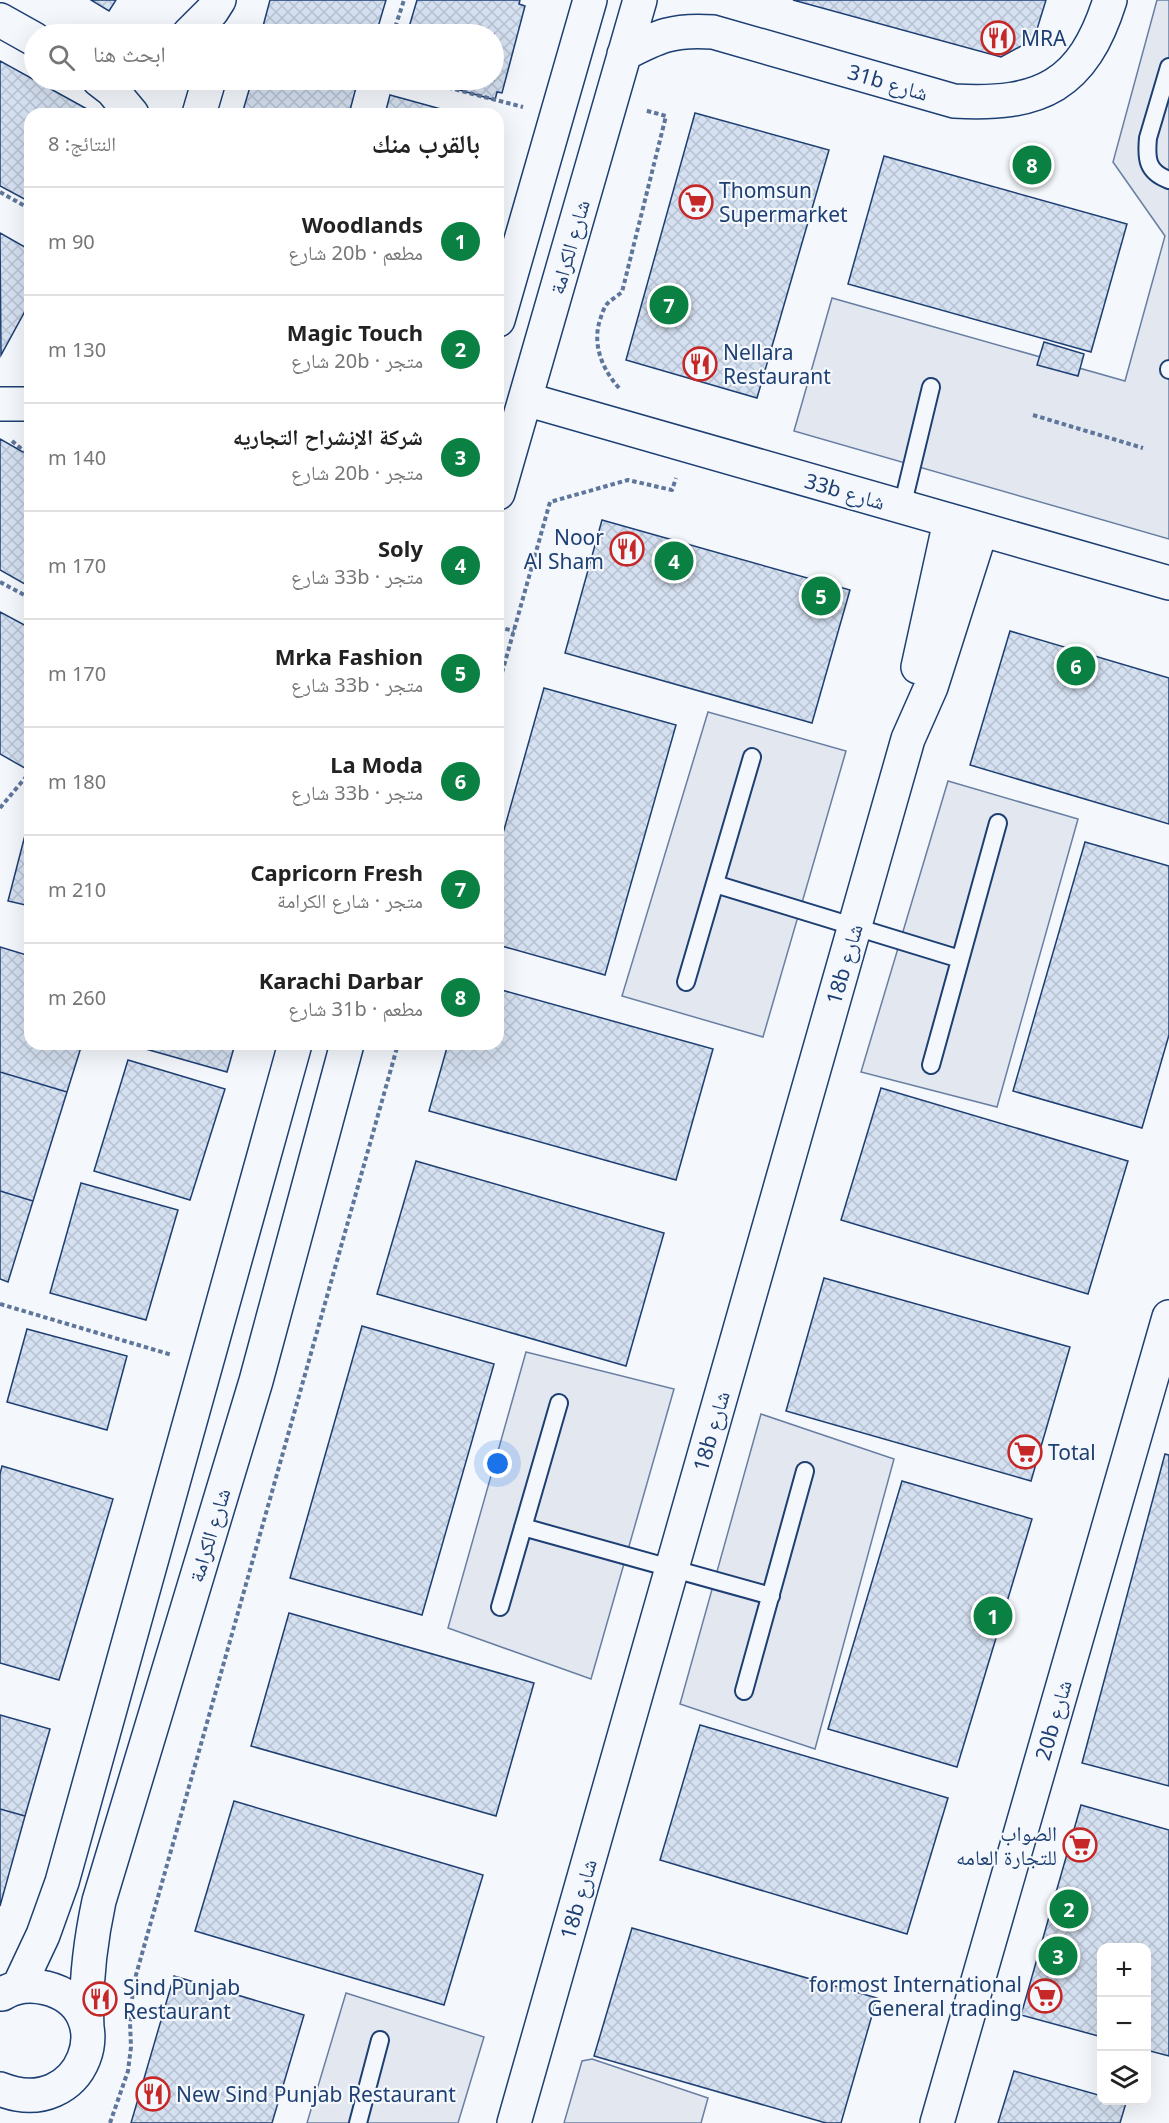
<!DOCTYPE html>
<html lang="ar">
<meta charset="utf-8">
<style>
:root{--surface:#fff;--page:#f2f2f2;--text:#222;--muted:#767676;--line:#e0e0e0;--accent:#0b8043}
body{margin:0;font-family:"Noto Sans","Noto Naskh Arabic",sans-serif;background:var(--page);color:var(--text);direction:rtl}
.controls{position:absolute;right:18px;bottom:18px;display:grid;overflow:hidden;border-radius:12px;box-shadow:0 6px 24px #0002}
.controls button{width:54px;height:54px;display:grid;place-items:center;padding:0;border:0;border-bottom:2px solid var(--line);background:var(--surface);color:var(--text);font:30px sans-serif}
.you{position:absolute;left:498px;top:1464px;width:21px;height:21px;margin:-15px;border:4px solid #fff;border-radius:50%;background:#1a73e8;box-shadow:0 0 0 9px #1a73e833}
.badge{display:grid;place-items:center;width:39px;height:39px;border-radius:50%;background:var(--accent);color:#fff;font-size:20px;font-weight:700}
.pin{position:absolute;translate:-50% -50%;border:3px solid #fff;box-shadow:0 2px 6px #0006}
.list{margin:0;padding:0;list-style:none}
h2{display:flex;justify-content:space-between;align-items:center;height:78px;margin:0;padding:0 24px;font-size:26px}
h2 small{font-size:20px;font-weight:400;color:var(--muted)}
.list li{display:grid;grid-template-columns:39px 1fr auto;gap:18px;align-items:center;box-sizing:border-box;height:108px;padding:0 24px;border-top:2px solid var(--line)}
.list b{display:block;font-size:22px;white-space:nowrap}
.list p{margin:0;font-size:20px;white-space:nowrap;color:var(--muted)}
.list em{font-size:20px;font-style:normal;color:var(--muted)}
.icon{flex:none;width:33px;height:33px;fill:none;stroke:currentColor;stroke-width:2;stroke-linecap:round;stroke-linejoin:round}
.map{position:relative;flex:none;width:1169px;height:2123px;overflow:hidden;direction:ltr}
.search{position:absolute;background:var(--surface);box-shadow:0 6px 24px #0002;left:24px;top:24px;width:480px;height:66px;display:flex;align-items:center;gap:15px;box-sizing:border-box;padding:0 21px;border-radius:33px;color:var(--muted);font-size:22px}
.panel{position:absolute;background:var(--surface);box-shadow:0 6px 24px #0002;left:24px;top:108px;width:480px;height:942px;border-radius:18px;direction:rtl}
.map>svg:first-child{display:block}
.parking{fill:#e3e8f0;stroke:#687fa3;stroke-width:1.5}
.building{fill:url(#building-cross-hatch);stroke:#1d3f73;stroke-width:1.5}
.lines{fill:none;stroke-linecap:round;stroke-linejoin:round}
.service-casing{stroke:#1d3f73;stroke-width:20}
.minor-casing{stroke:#1d3f73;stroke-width:36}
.path{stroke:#5e769c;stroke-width:4;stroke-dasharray:4.5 3;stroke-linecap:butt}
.service{stroke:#f4f7fb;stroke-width:16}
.minor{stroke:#f4f7fb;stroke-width:33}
.labels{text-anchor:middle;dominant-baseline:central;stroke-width:4.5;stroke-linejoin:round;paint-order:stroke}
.poi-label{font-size:21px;fill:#1d3f73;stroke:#f4f7fb;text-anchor:start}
.street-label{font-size:21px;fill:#1d3f73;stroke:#f4f7fb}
</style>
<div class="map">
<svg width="1169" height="2123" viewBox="0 0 1169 2123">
<defs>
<pattern id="building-cross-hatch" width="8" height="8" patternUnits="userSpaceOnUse" patternTransform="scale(1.5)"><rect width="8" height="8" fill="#d5e0f0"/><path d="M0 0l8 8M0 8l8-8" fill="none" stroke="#b6c1d1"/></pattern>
</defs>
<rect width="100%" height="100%" fill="#f4f7fb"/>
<!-- parking -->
<path class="parking" d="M1157 0H1169V539L794 431 832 298 1125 381 1165 236 1113 162Z
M708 712 846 751 763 1037 622 996Z
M948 781 1078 819 997 1107 861 1072Z
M526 1352 674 1389 591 1679 448 1628Z
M761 1414 894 1459 815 1749 680 1704Z
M346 1993 484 2037 458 2123H307Z
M592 2059 708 2098 701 2123H564L582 2061Z"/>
<!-- building -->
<path class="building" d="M91 0H116L109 11Z
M270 0H386L376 34H278L262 30Z
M417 0H520L519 4 525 6 502 93 497 92 495 100 424 80H494V34H407Z
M793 0H1046L1034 39 1001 57Z
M0 61 96 114H30V202L0 186Z
M252 80H358L349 114H242Z
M390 95 459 114H385Z
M695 113 829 150 757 398 626 360Z
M884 156 1127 224 1091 352 848 284Z
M0 233 30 250V302L1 355Z
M1044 342 1084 354 1078 376 1037 365Z
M0 439 30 456V587L0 570Z
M602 520 850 590 812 723 565 653Z
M0 612 30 628V771L0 754Z
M1010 631 1169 678V824L970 765Z
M544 688 676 725 605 975 498 945V851Z
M30 816V906L8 901Z
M1085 842 1169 866V1035L1142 1128 1013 1091Z
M0 947 30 956V1044H82L67 1092 0 1072Z
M498 989 713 1049 676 1180 429 1111 448 1044H498Z
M128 1044H235L227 1072Z
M128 1060 225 1089 190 1200 94 1171Z
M0 1072 67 1092 33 1201 0 1191Z
M881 1088 1128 1161 1088 1294 841 1220Z
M416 1161 664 1233 626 1366 377 1294Z
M81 1183 178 1210 146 1320 50 1293Z
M0 1191 33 1201 8 1282 0 1279Z
M824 1278 1070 1347 1031 1481 786 1411Z
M362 1326 494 1364 422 1615 290 1578Z
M27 1329 127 1356 107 1430 7 1402Z
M1165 1454 1169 1455V1786L1082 1763Z
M2 1466 113 1499 59 1680 0 1663V1474Z
M902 1481 1032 1519 957 1767 828 1729Z
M289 1613 534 1683 496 1816 251 1746Z
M0 1715 50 1729 25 1816 0 1809Z
M700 1725 948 1798 907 1934 660 1860Z
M234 1801 483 1875 444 2005 195 1931Z
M1081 1805 1169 1830V2056L1146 2050V1948H1102V2037L1021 2015Z
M0 1809 25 1816 0 1906Z
M632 1928 877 1998 841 2123H826L594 2056Z
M174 1976 304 2015 272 2123H131Z
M1014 2071 1102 2096V2100H1118L1126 2103 1120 2123H998Z"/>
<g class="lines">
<defs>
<path id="service" d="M1169 67 1148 138C1146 159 1147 172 1169 180
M1169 370V369
M902 507 931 387
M715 884 960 959
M686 982 752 757
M931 1065 998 823
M523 1527 771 1596
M500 1607 559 1403
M744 1691 805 1471
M358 2123 380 2040"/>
<path id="minor" d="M0 20 34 39
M189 34 212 11 219 0
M624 54C658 36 674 29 713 32L954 101C1041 106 1083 86 1110 0
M99 80 112 90 132 114
M199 114 209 80
M498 320 590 0
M525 399 1169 583
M0 404H30
M498 493 640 0
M918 667 950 521
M19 1986 43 1935 62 1882 295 1044
M87 2028C85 1984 90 1943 99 1901L256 1381 347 1044
M0 2089C84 2123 124 2007 46 1988 29 1984 16 1986 2 1994
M514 2123 908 739 931 687 981 530
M937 2123 1169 1317"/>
</defs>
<!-- service casing -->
<use href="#service" class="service-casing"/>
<!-- minor casing -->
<use href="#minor" class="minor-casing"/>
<!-- path -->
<path class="path" d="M393 34 404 0
M419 80 523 107
M0 192 30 209
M619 388C602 369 591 343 601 317 602 313 604 308 607 304 611 300 617 296 622 292L666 116 644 110
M1033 415 1143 448
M12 441 30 456
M0 582 30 598
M498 627 514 631
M498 687 550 502 628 480 672 490 676 478
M0 808 30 772
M0 1304 172 1355
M110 2123 128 2071 131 2047 130 2023 132 1999 136 1975 398 1044"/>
<!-- service -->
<use href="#service" class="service"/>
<!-- minor -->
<use href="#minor" class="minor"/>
</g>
<!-- icons -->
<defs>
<symbol id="restaurant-ring" viewBox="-11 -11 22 22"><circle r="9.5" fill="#f4f7fb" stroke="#c62828" stroke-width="1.5"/><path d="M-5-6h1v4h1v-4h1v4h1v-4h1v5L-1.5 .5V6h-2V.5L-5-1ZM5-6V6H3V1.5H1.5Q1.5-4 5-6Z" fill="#c62828"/></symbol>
<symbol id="supermarket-ring" viewBox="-11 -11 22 22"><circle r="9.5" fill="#f4f7fb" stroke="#c62828" stroke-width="1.5"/><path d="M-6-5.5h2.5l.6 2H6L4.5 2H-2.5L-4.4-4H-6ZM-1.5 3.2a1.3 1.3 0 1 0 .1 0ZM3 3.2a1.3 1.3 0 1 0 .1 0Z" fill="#c62828"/></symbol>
</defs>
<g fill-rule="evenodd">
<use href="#restaurant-ring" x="979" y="19" width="38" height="38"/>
<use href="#supermarket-ring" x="677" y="183" width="38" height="38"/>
<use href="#restaurant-ring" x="681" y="345" width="38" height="38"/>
<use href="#restaurant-ring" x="608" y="530" width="38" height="38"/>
<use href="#supermarket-ring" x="1006" y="1433" width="38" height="38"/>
<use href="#supermarket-ring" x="1061" y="1826" width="38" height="38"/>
<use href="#supermarket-ring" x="1026" y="1977" width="38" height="38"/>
<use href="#restaurant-ring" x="81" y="1980" width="38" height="38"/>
<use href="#restaurant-ring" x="134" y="2075" width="38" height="38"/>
</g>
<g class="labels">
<!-- poi labels -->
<g class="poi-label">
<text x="1021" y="38">MRA</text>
<text x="719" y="190">Thomsun<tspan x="719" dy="24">Supermarket</tspan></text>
<text x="723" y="352">Nellara<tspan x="723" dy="24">Restaurant</tspan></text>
<text x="604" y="537" text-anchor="end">Noor<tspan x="604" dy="24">Al Sham</tspan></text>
<text x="1048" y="1452">Total</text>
<text x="1057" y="1833" text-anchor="end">الصواب<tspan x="1057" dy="24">للتجارة العامه</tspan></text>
<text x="1022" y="1984" text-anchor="end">formost International<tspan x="1022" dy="24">General trading</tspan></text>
<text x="123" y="1987">Sind Punjab<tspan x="123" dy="24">Restaurant</tspan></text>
<text x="176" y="2094">New Sind Punjab Restaurant</text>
</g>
<!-- street labels -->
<g class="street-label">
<text transform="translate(888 82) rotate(16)">31b شارع</text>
<text transform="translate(569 247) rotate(-74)">شارع الكرامة</text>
<text transform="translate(845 491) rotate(16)">33b شارع</text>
<text transform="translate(844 964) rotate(-74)">18b شارع</text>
<text transform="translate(711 1431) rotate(-74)">18b شارع</text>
<text transform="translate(209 1535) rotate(-73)">شارع الكرامة</text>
<text transform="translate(1053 1720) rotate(-74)">20b شارع</text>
<text transform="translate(578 1899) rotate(-74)">18b شارع</text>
</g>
</g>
</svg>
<div class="controls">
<button>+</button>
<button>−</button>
<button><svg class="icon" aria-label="layers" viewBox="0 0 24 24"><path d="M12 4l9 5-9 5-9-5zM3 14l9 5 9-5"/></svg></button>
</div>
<div class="you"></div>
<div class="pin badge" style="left:993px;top:1616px">1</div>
<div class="pin badge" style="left:1069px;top:1909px">2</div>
<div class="pin badge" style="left:1058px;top:1956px">3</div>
<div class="pin badge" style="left:674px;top:561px">4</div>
<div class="pin badge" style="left:821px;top:596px">5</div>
<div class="pin badge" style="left:1076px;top:666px">6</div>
<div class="pin badge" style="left:669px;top:305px">7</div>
<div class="pin badge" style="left:1032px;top:165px">8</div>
<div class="search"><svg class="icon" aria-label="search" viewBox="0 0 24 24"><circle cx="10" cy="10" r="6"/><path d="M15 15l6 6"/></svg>ابحث هنا</div>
<section class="panel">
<h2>بالقرب منك<small>النتائج: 8</small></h2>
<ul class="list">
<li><span class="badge">1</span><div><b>Woodlands</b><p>مطعم · 20b شارع</p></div><em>90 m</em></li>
<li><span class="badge">2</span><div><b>Magic Touch</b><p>متجر · 20b شارع</p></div><em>130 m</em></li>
<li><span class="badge">3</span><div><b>شركة الإنشراح التجاريه</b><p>متجر · 20b شارع</p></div><em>140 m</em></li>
<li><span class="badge">4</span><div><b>Soly</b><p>متجر · 33b شارع</p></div><em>170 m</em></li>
<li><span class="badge">5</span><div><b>Mrka Fashion</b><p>متجر · 33b شارع</p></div><em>170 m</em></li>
<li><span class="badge">6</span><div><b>La Moda</b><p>متجر · 33b شارع</p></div><em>180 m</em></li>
<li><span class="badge">7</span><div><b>Capricorn Fresh</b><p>متجر · شارع الكرامة</p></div><em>210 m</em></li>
<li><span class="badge">8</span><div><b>Karachi Darbar</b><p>مطعم · 31b شارع</p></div><em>260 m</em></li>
</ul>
</section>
</div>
